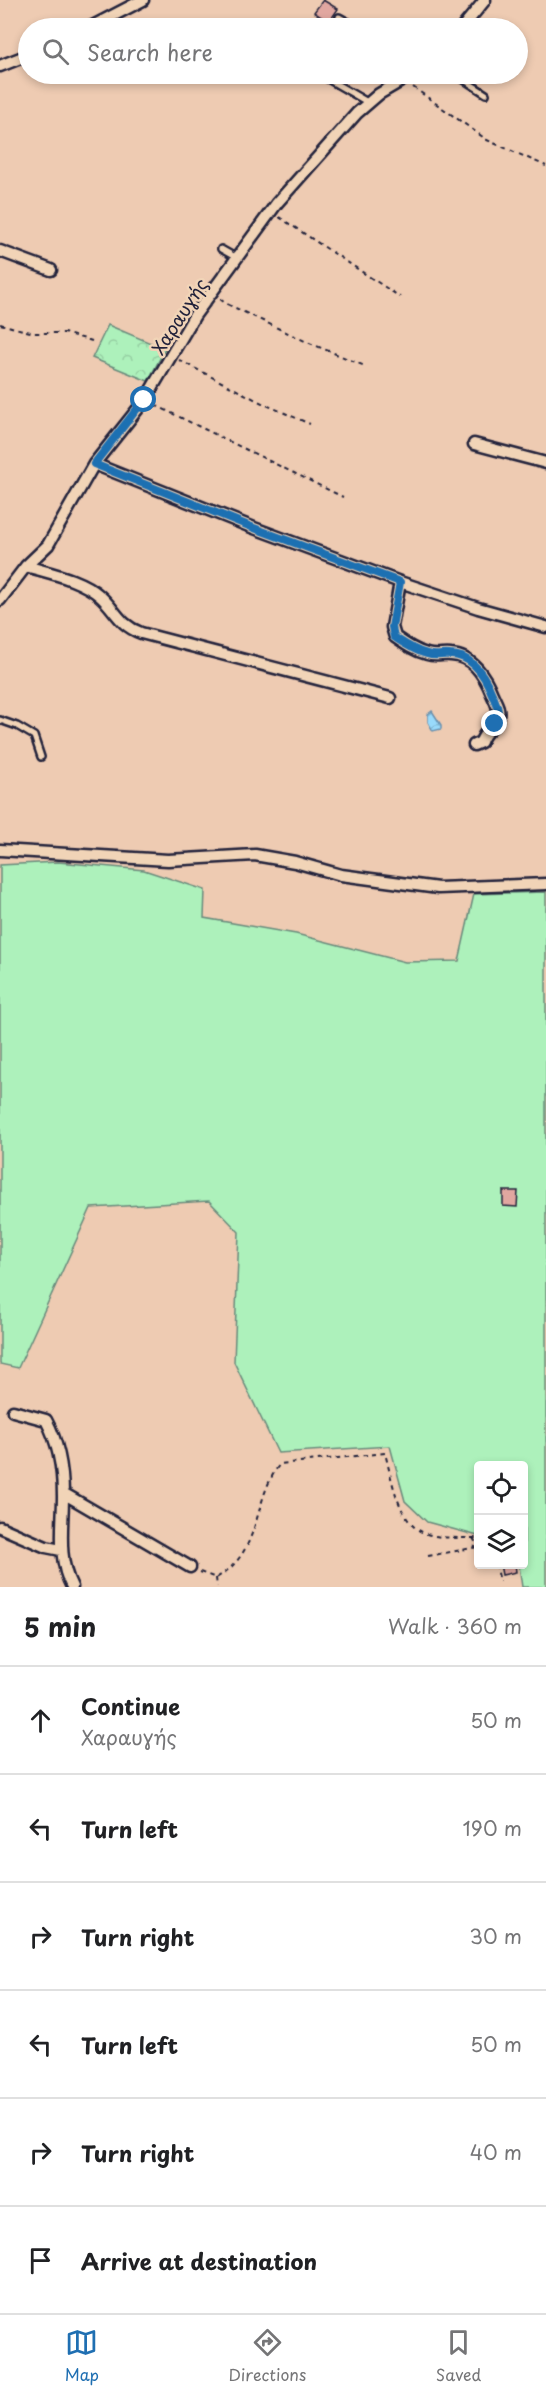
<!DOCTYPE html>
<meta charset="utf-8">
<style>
:root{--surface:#fff;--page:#f2f2f2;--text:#202124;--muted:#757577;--line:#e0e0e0;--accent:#1f6fb2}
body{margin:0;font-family:"Playpen Sans",sans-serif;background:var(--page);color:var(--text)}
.controls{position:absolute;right:18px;bottom:18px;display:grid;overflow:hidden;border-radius:6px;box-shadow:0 3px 9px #0003}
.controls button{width:54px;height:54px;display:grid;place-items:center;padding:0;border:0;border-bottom:2px solid var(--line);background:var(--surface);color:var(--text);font:30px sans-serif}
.stop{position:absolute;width:18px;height:18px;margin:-14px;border:4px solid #1f6fb2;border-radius:50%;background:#fff}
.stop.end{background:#1f6fb2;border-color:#fff;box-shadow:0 2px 6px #0008}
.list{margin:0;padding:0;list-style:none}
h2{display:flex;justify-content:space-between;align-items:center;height:78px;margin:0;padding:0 24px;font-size:26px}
h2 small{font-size:20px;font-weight:400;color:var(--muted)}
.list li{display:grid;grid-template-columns:39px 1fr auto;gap:18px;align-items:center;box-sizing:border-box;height:108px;padding:0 24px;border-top:2px solid var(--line)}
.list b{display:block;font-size:22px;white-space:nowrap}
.list p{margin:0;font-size:20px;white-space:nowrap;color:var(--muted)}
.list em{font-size:20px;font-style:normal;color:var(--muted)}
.icon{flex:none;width:33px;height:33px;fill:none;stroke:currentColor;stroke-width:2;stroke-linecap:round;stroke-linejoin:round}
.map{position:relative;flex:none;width:546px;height:1587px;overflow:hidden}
.search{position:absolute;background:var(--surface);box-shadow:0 3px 9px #0003;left:18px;right:18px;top:18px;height:66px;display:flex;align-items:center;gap:15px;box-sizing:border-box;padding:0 21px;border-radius:33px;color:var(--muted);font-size:22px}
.sheet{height:726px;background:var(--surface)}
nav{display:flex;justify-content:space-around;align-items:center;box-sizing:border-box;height:84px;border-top:2px solid var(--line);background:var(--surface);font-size:16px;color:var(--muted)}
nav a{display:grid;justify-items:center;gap:3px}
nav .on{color:var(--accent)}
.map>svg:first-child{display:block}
.grass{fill:#adf1bb;stroke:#688a7b;stroke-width:1.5}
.forest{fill:url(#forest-crowns);stroke:#688a7b;stroke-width:1.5}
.water{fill:url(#water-waves);stroke:#6990ae;stroke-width:1.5}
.building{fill:#e1a7a0;stroke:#22223b;stroke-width:1.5}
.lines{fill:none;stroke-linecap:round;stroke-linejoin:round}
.lane-casing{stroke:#22223b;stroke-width:10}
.street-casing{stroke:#22223b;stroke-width:15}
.path{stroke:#22223b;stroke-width:2;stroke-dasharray:4.5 4.5;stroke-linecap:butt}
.lane{stroke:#f1d4b7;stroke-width:5}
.street{stroke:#f1d4b7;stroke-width:10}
.route{stroke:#1f6fb2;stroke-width:8}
.labels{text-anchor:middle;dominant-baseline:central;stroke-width:5;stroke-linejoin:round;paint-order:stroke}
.street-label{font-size:18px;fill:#22223b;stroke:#f1d4b7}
</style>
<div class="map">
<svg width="546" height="1587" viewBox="0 0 546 1587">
<defs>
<pattern id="forest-crowns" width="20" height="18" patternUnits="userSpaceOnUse" patternTransform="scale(1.5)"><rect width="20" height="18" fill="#adf1bb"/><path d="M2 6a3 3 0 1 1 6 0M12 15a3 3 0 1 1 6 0" fill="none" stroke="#95cea2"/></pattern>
<pattern id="water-waves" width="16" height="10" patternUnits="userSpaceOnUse" patternTransform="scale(1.5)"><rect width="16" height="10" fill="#99dafb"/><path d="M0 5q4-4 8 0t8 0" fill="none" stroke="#84bbd8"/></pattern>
</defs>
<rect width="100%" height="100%" fill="#eecbb2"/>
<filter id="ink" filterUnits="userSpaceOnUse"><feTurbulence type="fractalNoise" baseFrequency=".0167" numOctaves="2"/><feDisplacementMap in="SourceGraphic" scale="12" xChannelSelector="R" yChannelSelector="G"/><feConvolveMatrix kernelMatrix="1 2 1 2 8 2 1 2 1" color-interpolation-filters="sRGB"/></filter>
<g filter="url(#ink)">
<!-- grass -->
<path class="grass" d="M58 862 144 870 205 890 204 918 296 934 405 962 459 961 474 894 546 892V1587H522L519 1565 524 1564V1466H478V1536L427 1522 405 1501 390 1446 278 1453 234 1362 239 1232 209 1201 91 1208 18 1368 0 1364V865Z"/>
<!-- forest -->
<path class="forest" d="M108 325 165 349 148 381 92 358Z"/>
<!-- water -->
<path class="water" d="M432 711 441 725V729L433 731 428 722V714Z"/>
<!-- building -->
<path class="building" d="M323 0 338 9 329 22 314 12Z
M503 1191H518L517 1207 503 1206Z
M500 1564H515L516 1572 502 1575Z"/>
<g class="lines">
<defs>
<path id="lane" d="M339 17 359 28
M319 74 369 103
M455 74 486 94
M221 249 237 258
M0 720 17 726 34 736 41 757"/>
<path id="street" d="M89 28 143 0
M462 28 485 0
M0 66 28 55
M0 251 51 270
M474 444 546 463
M94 464 254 528 400 582 478 608 546 627
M26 566C49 573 81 579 100 596 116 610 119 625 141 633L390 698
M400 582 392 627 395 637C405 644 415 651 427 654 435 657 443 654 451 655 472 656 485 676 492 694 495 701 500 708 498 716 497 727 485 728 481 742L474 745
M0 600 26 566 48 545 94 464 145 400 195 315 277 203 357 113 379 94 413 74
M0 850 168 860 255 855 295 862 341 875 438 888 546 884
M13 1411 46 1420C58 1442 63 1470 63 1496 63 1526 57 1559 72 1587
M63 1493 190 1567
M0 1527 46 1547 61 1550"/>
</defs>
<!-- lane casing -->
<use href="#lane" class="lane-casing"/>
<!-- street casing -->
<use href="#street" class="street-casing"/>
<!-- path -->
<path class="path" d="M413 87 487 140 546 166
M279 217 400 297
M220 299 225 303 307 342 365 366
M0 324 34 333H64L92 341
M179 360 264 404 310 424
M155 405 343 497
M473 1538 476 1543 474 1548
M428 1556 478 1547
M496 1564 500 1582
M200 1572 216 1578C263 1552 252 1499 280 1464L385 1453C391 1476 398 1521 422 1532 436 1539 463 1538 478 1538
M216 1578 217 1587"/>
<!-- lane -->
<use href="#lane" class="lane"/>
<!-- street -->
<use href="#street" class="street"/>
</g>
</g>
<g class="lines" filter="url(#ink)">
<!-- route -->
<path class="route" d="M144 400 94 464 254 528 400 582 392 627 394 637C405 644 415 651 427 654 435 657 442 654 450 655 472 655 485 676 492 694 497 705 501 713 495 724"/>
</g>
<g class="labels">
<!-- street labels -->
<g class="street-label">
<text transform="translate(179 316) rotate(-57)">Χαραυγής</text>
</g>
</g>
</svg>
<div class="controls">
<button><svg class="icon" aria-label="locate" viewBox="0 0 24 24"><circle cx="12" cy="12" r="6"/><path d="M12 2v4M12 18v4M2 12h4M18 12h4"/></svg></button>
<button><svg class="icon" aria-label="layers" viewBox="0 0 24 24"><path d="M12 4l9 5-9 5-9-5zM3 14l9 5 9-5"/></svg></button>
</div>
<div class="stop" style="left:144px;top:400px"></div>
<div class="stop end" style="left:495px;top:724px"></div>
<div class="search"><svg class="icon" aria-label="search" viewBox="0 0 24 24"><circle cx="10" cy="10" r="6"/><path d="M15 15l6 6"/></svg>Search here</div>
</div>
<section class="sheet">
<h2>5 min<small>Walk · 360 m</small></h2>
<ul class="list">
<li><svg class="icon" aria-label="ahead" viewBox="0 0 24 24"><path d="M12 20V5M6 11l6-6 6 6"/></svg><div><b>Continue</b><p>Χαραυγής</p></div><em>50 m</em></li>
<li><svg class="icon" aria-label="left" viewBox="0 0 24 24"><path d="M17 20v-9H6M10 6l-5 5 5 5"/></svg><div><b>Turn left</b></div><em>190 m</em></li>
<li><svg class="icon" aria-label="right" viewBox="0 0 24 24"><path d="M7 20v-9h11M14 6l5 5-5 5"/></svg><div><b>Turn right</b></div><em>30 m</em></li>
<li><svg class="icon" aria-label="left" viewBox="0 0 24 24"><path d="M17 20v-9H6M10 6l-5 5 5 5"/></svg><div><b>Turn left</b></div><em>50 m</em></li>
<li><svg class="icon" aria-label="right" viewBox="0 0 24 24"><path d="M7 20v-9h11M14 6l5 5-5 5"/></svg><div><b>Turn right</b></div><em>40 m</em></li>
<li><svg class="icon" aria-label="arrive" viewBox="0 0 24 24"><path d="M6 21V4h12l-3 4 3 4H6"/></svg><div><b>Arrive at destination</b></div></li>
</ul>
</section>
<nav>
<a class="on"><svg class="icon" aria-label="map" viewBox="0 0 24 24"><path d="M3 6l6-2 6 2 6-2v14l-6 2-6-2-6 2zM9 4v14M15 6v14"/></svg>Map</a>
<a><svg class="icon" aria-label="directions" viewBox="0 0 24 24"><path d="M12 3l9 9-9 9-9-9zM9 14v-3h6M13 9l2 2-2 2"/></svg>Directions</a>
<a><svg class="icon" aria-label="saved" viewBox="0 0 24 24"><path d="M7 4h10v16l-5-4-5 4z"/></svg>Saved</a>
</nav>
